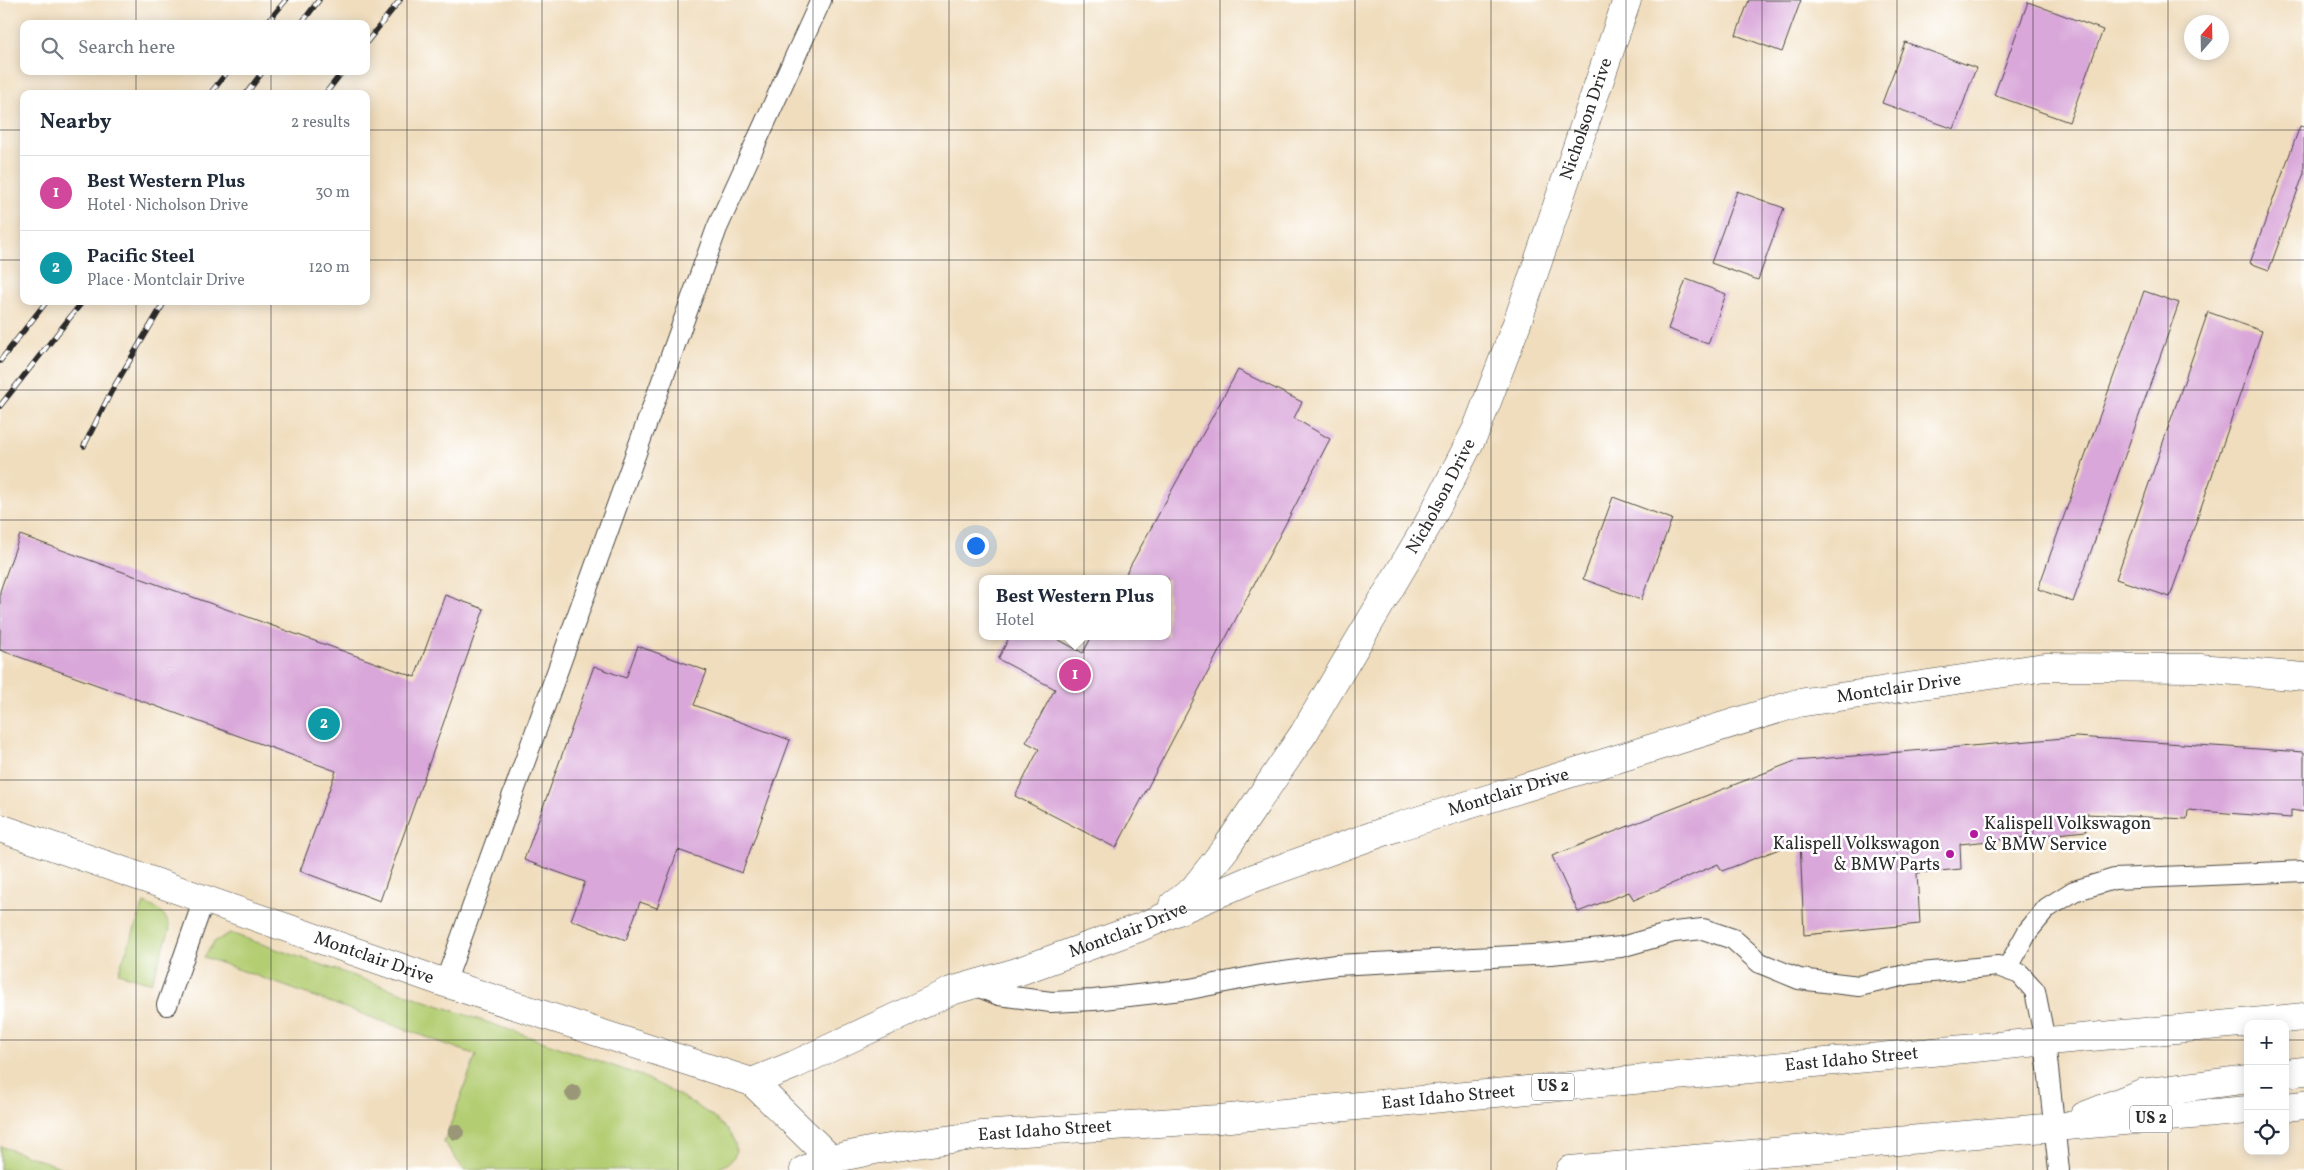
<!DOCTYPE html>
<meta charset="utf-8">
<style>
:root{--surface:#fff;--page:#f6f6f7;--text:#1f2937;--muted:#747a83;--line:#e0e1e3;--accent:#b5179e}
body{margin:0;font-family:Vollkorn,serif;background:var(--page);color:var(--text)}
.controls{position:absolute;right:15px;bottom:15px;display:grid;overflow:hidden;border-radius:10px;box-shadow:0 2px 12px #0003}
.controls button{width:45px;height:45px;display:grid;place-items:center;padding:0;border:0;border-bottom:1px solid var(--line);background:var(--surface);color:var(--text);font:25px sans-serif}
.compass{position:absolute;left:2184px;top:15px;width:45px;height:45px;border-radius:50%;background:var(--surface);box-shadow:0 2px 12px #0003;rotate:20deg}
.you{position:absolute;left:975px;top:545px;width:18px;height:18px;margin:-12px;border:4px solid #fff;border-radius:50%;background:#1a73e8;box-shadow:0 0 0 8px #1a73e833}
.badge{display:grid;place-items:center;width:32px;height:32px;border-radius:50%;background:var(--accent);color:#fff;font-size:16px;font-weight:700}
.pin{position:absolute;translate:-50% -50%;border:2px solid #fff;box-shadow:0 1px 5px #0006}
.popup{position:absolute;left:979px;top:575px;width:192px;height:65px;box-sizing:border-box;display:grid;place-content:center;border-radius:10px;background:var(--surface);filter:drop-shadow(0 1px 4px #0005);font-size:16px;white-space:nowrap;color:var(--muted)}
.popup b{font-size:19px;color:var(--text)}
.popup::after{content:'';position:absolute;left:50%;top:100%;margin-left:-10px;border:10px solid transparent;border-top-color:var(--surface)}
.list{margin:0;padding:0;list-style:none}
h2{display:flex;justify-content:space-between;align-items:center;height:65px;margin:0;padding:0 20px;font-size:21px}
h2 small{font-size:16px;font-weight:400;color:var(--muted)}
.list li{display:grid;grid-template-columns:32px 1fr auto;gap:15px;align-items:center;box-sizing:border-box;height:75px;padding:0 20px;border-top:1px solid var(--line)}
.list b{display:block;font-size:19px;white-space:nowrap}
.list p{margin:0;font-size:16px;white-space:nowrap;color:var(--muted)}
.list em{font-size:16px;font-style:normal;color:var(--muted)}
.icon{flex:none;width:28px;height:28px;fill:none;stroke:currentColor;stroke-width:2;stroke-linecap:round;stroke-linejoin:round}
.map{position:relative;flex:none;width:2304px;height:1170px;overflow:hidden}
.search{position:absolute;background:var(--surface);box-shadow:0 2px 12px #0003;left:20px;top:20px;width:350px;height:55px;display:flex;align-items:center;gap:12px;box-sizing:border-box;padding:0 18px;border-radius:10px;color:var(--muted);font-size:19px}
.panel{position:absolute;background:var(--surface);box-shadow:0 2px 12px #0003;left:20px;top:90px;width:350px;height:215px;border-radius:10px}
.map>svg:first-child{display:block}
.green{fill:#b3cd72;stroke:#6f7c4e}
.building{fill:#d9a7d9}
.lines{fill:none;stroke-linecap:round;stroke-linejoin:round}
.service-casing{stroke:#494641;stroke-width:22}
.minor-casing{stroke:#494641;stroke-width:29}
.trunk-casing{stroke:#494641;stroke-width:29}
.service{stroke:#fff;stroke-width:20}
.minor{stroke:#fff;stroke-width:28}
.trunk{stroke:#fff;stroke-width:28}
.rail-casing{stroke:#2b2b2b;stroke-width:5.5}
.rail{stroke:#fff;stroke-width:4;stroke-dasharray:11;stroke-linecap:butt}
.tree{fill:#9a9678}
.grid{fill:none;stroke:#2b2b2b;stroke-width:1;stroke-opacity:0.55}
.poi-dot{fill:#b5179e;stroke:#fff;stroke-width:2}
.labels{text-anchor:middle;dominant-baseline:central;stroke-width:5;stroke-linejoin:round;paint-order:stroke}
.shield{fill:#fff;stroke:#6b6b6b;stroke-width:1}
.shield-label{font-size:16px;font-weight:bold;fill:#2b2b2b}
.street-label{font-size:18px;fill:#2b2b2b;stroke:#fff}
.poi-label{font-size:18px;fill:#2b2b2b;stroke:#fff;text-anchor:start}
</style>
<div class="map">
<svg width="2304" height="1170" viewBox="0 0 2304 1170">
<rect width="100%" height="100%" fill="#fff"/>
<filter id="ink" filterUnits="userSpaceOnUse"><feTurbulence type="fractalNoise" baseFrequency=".02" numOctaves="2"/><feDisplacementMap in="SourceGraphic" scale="10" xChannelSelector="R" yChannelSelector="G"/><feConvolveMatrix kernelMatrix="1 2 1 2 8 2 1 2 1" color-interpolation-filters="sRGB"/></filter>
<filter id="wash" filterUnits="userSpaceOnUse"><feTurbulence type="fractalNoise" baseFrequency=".0096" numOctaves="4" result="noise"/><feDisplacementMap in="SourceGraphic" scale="20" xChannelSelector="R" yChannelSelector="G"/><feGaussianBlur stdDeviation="1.12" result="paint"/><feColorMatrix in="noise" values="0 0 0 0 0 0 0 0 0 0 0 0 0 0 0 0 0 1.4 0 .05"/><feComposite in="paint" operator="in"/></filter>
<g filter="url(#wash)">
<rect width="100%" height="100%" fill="#f0ddbd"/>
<!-- green -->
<path class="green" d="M144 903C158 908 167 914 170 929L151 983 118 973Z
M230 933 642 1076C661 1086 761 1131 730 1162 726 1165 720 1168 716 1170H464L444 1142 476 1055 204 957 214 942Z
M0 1146 69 1170H0Z"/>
<g id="blocks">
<!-- building -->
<path class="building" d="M1749 0H1801L1782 52 1736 35Z
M2028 2 2103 30 2069 122 1994 95Z
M1905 42 1976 68 1954 129 1882 103Z
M2300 126 2304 127V173L2269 270 2250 263Z
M1737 191 1784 208 1758 280 1711 263Z
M1686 279 1726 294 1708 344 1668 329Z
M2144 291 2179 303 2073 602 2038 589Z
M2208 312 2262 331 2170 597 2116 579Z
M1238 370 1302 402 1294 418 1330 439 1116 848 1015 796 1039 749 1026 742 1055 689 998 659 1010 636H1052L1083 653 1092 636H1168V579H1123Z
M1613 497 1672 519 1641 600 1583 579Z
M20 535 415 677 445 595 484 609 380 901 300 871 336 771 0 650V591Z
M638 646 707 671 694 705 790 740 742 873 678 850 657 908 640 902 626 940 571 920 585 882 524 860 594 666 626 678Z
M2076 737 2304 752V812L2291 810V818L2188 810 2187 819 2086 814V831L1960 844 1961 869 1917 873 1920 924 1804 935 1800 841 1722 871 1718 864 1634 900 1629 892 1578 912 1552 856 1795 761Z"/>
</g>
</g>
<g filter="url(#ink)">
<use href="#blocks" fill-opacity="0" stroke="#494641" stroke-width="1"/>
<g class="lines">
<defs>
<path id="service" d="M2007 969 2028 931 2047 908 2074 891 2114 879 2304 871
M445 983 717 228 821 0
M972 984 999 995 1051 1002 1094 1000 1190 989 1261 975 1336 965 1551 954 1621 947 1674 932 1703 929 1733 939 1760 963 1799 979 1859 986 1910 974 1998 966 2020 974 2035 991 2045 1041 2059 1170
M167 1005 204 899"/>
<g id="minor">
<path id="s1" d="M0 828 445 983 752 1082 794 1065 951 991 1017 972 1141 927 1254 878 1397 827 1798 703 2045 667 2200 668 2304 677"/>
<path id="s2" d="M1173 905 1193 890 1226 848 1304 733 1428 524 1477 428 1517 323 1627 0"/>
<path d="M752 1082 831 1159"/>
</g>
<g id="trunk">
<path d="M2285 1073 2304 1071"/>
<path d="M2285 1107 2304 1105"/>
<path d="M2084 1116 2142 1093 2248 1079"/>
<path id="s3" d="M804 1170 831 1159 875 1150 981 1135 1219 1119 2304 1017"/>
<path d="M1570 1170 2248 1110"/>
</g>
</defs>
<!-- service casing -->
<use href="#service" class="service-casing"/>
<!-- minor casing -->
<use href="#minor" class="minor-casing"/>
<!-- trunk casing -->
<use href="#trunk" class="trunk-casing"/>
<!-- service -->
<use href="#service" class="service"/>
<!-- minor -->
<use href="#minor" class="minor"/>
<!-- trunk -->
<use href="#trunk" class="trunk"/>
<defs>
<path id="rail" d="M266 24 286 0
M301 24 319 0
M366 43 400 0
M210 94 228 71
M246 94 263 71
M325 94 343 71
M0 361 47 301
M0 406 83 301
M84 446 111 392 165 301"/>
</defs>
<!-- rail casing -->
<use href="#rail" class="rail-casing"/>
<!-- rail -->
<use href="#rail" class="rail"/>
</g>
<!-- trees -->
<g class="tree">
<circle cx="573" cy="1093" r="8"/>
<circle cx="456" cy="1132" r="8"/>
</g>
</g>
<!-- grid -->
<path class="grid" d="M136 0V24M271 0V24M407 0V1170M542 0V1170M678 0V1170M813 0V1170M949 0V1170M1084 0V1170M1220 0V1170M1355 0V1170M1491 0V1170M1626 0V1170M1762 0V1170M1897 0V1170M2033 0V1170M2168 0V1170M136 71V94M271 71V94M0 130H24M366 130H2304M0 260H24M366 260H2304M136 301V1170M271 301V1170M0 390H2304M0 520H2304M0 650H2304M0 780H2304M0 910H2304M0 1040H2248M2285 1040H2304"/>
<!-- markers -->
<g class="poi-dot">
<circle cx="1974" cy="834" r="5"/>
<circle cx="1950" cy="854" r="5"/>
</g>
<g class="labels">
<!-- shield labels -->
<g class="shield">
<rect x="1532" y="1073.5" width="42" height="27" rx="4"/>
<rect x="2130" y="1105.5" width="42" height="27" rx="4"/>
</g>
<g class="shield-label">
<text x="1553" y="1087">US 2</text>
<text x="2151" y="1119">US 2</text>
</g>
<!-- street labels -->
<g class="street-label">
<text stroke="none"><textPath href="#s2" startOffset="896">Nicholson Drive</textPath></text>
<text stroke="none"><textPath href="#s2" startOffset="491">Nicholson Drive</textPath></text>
<text stroke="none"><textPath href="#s1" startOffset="2010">Montclair Drive</textPath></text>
<text stroke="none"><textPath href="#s1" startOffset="1605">Montclair Drive</textPath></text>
<text stroke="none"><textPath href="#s1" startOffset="1200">Montclair Drive</textPath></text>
<text stroke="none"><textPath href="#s1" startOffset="396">Montclair Drive</textPath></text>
<text stroke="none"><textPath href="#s3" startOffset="1055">East Idaho Street</textPath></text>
<text stroke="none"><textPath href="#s3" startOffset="650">East Idaho Street</textPath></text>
<text stroke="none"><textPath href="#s3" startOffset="245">East Idaho Street</textPath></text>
</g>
<!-- poi labels -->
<g class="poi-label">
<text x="1984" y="824">Kalispell Volkswagon<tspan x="1984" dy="21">&amp; BMW Service</tspan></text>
<text x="1940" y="844" text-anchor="end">Kalispell Volkswagon<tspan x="1940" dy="21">&amp; BMW Parts</tspan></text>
</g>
</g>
</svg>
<div class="controls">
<button>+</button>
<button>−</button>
<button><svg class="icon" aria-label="locate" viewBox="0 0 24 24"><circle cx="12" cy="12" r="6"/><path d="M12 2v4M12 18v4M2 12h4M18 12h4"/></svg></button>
</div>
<svg class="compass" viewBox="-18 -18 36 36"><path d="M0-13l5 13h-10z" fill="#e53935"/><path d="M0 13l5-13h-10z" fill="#747a83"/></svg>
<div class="you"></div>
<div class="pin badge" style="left:1075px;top:675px;background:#d1479c">1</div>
<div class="popup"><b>Best Western Plus</b>Hotel</div>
<div class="pin badge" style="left:324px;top:724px;background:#0f9aa8">2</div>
<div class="search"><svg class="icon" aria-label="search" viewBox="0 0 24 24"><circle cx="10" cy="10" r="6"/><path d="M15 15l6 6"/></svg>Search here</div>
<section class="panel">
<h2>Nearby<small>2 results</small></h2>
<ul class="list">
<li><span class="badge" style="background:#d1479c">1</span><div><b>Best Western Plus</b><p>Hotel · Nicholson Drive</p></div><em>30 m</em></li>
<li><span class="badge" style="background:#0f9aa8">2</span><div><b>Pacific Steel</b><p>Place · Montclair Drive</p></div><em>120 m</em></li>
</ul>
</section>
</div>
